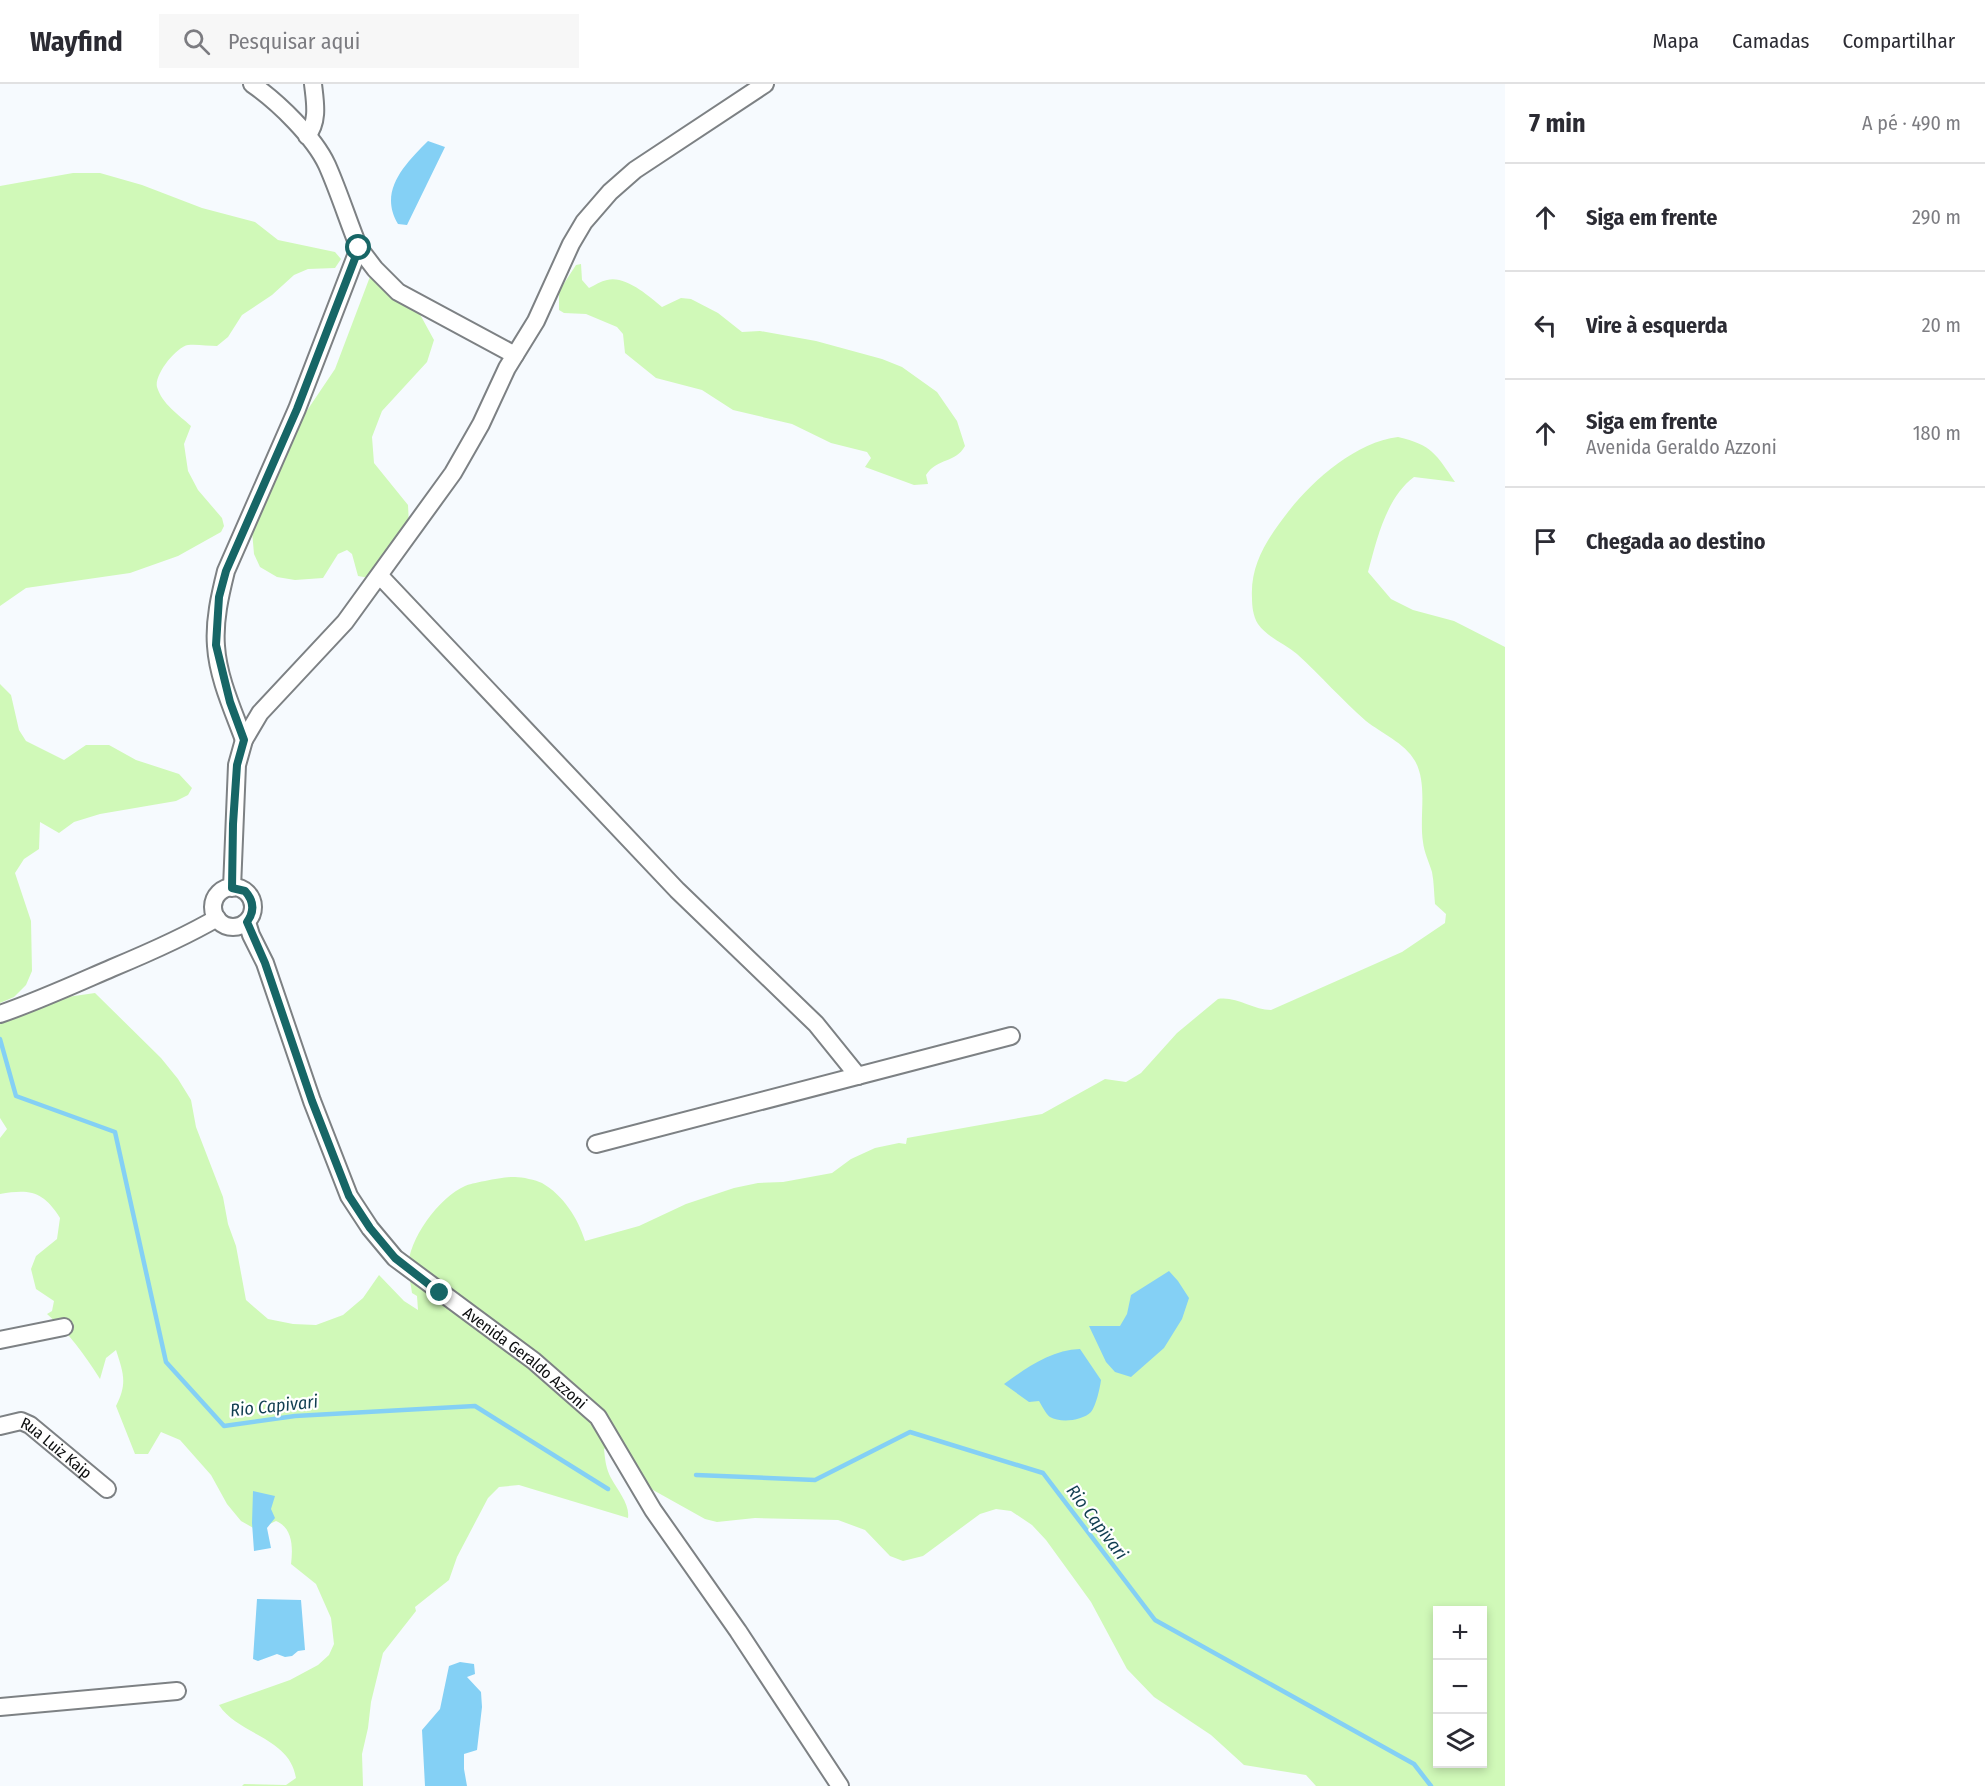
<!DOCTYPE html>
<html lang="pt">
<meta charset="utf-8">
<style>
:root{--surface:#fff;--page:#f7f7f7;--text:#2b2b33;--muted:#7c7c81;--line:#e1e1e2}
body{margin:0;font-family:"Fira Sans Condensed",sans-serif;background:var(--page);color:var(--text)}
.controls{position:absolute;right:18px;bottom:18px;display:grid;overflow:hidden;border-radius:0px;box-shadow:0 3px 9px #0003}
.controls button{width:54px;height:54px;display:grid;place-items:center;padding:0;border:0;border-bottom:2px solid var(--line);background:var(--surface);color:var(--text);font:30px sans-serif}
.stop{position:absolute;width:18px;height:18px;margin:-14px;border:4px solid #176666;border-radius:50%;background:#fff}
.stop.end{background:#176666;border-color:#fff;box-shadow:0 2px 6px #0008}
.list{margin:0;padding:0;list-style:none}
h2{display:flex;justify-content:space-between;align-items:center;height:78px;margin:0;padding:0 24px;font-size:26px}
h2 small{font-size:20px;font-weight:400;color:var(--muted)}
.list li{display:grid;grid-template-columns:39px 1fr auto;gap:18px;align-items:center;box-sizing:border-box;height:108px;padding:0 24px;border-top:2px solid var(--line)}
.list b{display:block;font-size:22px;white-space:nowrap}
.list p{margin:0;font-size:20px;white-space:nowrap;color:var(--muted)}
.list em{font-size:20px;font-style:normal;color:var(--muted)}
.icon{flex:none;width:33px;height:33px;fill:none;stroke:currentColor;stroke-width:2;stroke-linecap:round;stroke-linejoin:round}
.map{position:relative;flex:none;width:1505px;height:1702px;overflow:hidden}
header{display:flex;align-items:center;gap:36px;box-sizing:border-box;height:84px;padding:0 30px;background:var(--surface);border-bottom:2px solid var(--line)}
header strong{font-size:28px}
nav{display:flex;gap:33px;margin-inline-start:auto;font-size:21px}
.search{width:420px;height:54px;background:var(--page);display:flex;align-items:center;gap:15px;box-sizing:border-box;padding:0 21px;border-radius:0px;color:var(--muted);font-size:22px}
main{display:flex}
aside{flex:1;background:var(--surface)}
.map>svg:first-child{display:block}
.green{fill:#d0f9b8;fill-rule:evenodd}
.water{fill:#84d0f5}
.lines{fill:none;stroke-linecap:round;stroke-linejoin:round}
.stream{stroke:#84d0f5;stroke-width:4.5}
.minor-casing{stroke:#7d8184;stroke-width:20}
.minor{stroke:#fff;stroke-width:16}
.route{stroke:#176666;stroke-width:8}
.labels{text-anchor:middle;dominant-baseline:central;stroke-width:4.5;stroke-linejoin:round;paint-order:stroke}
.street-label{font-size:16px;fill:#0c0e0f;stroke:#fff}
.water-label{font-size:18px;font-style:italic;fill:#113e51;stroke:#fff}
</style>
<header>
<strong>Wayfind</strong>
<div class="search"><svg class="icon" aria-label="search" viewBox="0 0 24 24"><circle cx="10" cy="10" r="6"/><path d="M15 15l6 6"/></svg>Pesquisar aqui</div>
<nav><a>Mapa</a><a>Camadas</a><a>Compartilhar</a></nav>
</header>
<main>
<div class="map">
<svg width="1505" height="1702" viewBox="0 0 1505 1702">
<rect width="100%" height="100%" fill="#f6fafe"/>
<!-- green -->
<path class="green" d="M73 89H100L142 101 202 124 255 138 278 156 335 168 341 175 335 184 308 185 294 191 272 211 242 231 228 253 217 262C208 262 197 260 188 261 176 263 154 291 157 303 162 320 179 331 191 342L184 360 188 387 198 406 222 434 224 442 221 448 178 472 130 489 26 504 0 522V102Z
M581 180 582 196 589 204C595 201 601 197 607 196 625 191 649 212 662 223L681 214 691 215 718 229 742 248 760 247 816 257 882 275 902 283 937 308 957 337 965 362C955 380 938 373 926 391L928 400 914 401 865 383 871 374 867 368 831 359 792 340 733 326 702 306 656 294 625 269 623 250 617 243 586 230 564 229 559 226V207L576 181Z
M371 190 416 223 434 256 427 278 382 327 372 353 374 379 408 421 409 441 369 494 358 492 352 470 347 466 338 470 323 494 295 496 277 493 260 483 254 470 252 447 273 377 335 285Z
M1398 353C1432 361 1436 370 1455 398L1414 393C1386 414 1377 455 1368 488L1391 515 1413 526 1454 537 1505 563V1702H1316L1306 1691 1244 1681 1211 1651 1154 1613 1127 1585 1091 1518 1046 1456 1032 1441 1011 1427 996 1425 980 1430 923 1472 903 1477 890 1472 865 1446 838 1436 755 1434 717 1438 705 1435 653 1406 622 1371 609 1362 604 1365C605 1375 606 1385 611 1394 618 1407 630 1420 628 1434L519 1401 499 1403 488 1414 457 1473 449 1496 415 1523 416 1527 383 1569 371 1618 368 1644 362 1670 363 1702H242L244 1700 286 1701 296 1694C290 1653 238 1651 219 1621L290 1596 318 1581 329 1571 334 1560 331 1534 316 1500 291 1480C293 1464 293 1444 276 1437L257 1446 241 1437 227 1420 211 1391 180 1356 161 1348 148 1370H135L116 1322C128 1299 123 1288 116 1266L106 1274 100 1295C84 1270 69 1249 47 1230L52 1227 54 1217 36 1205 31 1185 36 1172 57 1155 60 1134C43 1107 30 1105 0 1110V1054L7 1045 0 1034V936L67 913 95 909 161 974 178 995 191 1016 196 1043 223 1113 228 1140 236 1162 246 1216 268 1235 293 1240 316 1241 343 1231 363 1214 379 1191 404 1217 418 1226 417 1212 412 1209C411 1201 409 1194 408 1186 407 1157 439 1113 465 1102 472 1099 508 1092 515 1093 522 1093 536 1096 542 1099 563 1111 578 1134 585 1157L639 1142 686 1120 734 1104 758 1099 783 1098 832 1089 851 1075 875 1064 899 1059 906 1060 907 1054 1042 1030 1105 995 1126 998 1141 989 1177 949 1218 915C1236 912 1253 926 1271 926L1402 868 1445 839 1446 830 1435 820C1434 810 1434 798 1432 788 1429 778 1424 768 1423 758 1419 733 1428 700 1415 677 1405 659 1381 649 1366 637 1342 616 1321 592 1297 570 1285 560 1267 553 1258 540 1253 532 1252 522 1252 514 1250 480 1268 454 1288 428 1313 396 1356 358 1398 353ZM1438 1526H1482V1680H1438Z
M0 600 11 611 19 646 26 657 64 676 86 661H109L136 676 179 690 192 704 188 711 176 717 100 730 74 738 59 749 40 738 39 765 24 775 15 789 31 837 32 887 26 901 14 913 0 919Z"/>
<!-- water -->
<path class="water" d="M428 57 445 63 407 141 398 140C378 107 405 80 428 57Z
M1169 1187 1178 1197 1189 1214 1182 1235 1164 1264 1131 1293 1115 1288 1106 1278 1089 1242H1120L1127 1230 1131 1211Z
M1080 1265 1101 1296C1100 1304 1096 1322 1091 1328 1082 1337 1060 1339 1050 1333 1046 1330 1042 1322 1039 1317L1029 1318 1004 1300C1026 1284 1051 1266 1080 1265Z
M253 1407 275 1412 271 1425 275 1434 267 1444 271 1464 254 1467 252 1439Z
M257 1515 301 1516 305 1566 298 1567 292 1572 285 1573 277 1570 258 1577 253 1575Z
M460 1578 474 1580 475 1590 467 1593 481 1608 482 1623 477 1666 464 1670V1685L467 1702H425L422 1646 440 1625 449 1582Z"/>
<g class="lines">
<!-- stream -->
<path class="stream" d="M0 955 16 1012 115 1048 166 1278 224 1342 295 1332 475 1322 608 1405
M696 1391 815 1396 910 1348 1043 1389 1155 1536 1414 1680 1431 1702"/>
<defs>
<g id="minor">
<path d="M307 52C319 37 315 18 313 0"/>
<path d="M359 164 375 185 398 208 515 271"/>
<path d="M380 492 677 806 816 940 858 992"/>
<path d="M244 656C233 626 218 594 216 562 214 537 220 511 226 487L297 325 359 164C348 137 339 108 327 81 314 53 278 18 252 0"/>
<circle cx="233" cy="823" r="20"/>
<path d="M232 804 237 681 244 656 260 629 345 538 453 389 481 340 507 284 536 237 571 160 584 138 610 108 635 86 765 0"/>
<path id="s1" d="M247 838 251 851 265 879 312 1017 349 1112 370 1144 395 1174 534 1277 598 1333 653 1426 738 1547 840 1702"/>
<path d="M0 930C38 917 75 900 112 884 148 869 183 854 217 834"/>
<path d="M596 1060 1011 952"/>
<path d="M0 1256 64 1243"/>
<path id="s2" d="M0 1342 21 1337 30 1341 107 1405"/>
<path d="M0 1623 177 1607"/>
</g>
</defs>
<!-- minor casing -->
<use href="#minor" class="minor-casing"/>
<!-- minor -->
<use href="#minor" class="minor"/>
</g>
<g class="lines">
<!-- route -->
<path class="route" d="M359 164 297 325 226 487 219 513 216 561 230 618 244 656 237 681 233 740 232 804 245 807C254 817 255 827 247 838L265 879 312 1017 349 1112 370 1144 395 1174 440 1209"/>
</g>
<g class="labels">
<!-- street labels -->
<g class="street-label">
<text stroke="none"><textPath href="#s1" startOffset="534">Avenida Geraldo Azzoni</textPath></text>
<text stroke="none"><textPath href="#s2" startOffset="66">Rua Luiz Kaip</textPath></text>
</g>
<!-- water labels -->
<g class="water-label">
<text transform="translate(274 1322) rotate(-6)">Rio Capivari</text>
<text transform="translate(1097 1438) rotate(53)">Rio Capivari</text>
</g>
</g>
</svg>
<div class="controls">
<button>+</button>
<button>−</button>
<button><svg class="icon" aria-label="layers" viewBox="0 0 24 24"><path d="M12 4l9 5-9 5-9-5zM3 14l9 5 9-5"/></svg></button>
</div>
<div class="stop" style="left:359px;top:164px"></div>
<div class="stop end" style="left:440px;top:1209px"></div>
</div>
<aside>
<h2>7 min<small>A pé · 490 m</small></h2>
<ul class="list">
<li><svg class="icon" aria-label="ahead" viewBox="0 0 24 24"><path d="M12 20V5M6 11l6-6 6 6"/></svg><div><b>Siga em frente</b></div><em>290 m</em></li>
<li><svg class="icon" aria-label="left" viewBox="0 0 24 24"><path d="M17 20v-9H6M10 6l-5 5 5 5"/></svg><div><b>Vire à esquerda</b></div><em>20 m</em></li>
<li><svg class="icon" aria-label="ahead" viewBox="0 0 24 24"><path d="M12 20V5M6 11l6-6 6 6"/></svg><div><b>Siga em frente</b><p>Avenida Geraldo Azzoni</p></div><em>180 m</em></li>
<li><svg class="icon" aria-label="arrive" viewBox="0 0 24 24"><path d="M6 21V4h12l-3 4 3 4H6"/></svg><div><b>Chegada ao destino</b></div></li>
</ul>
</aside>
</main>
